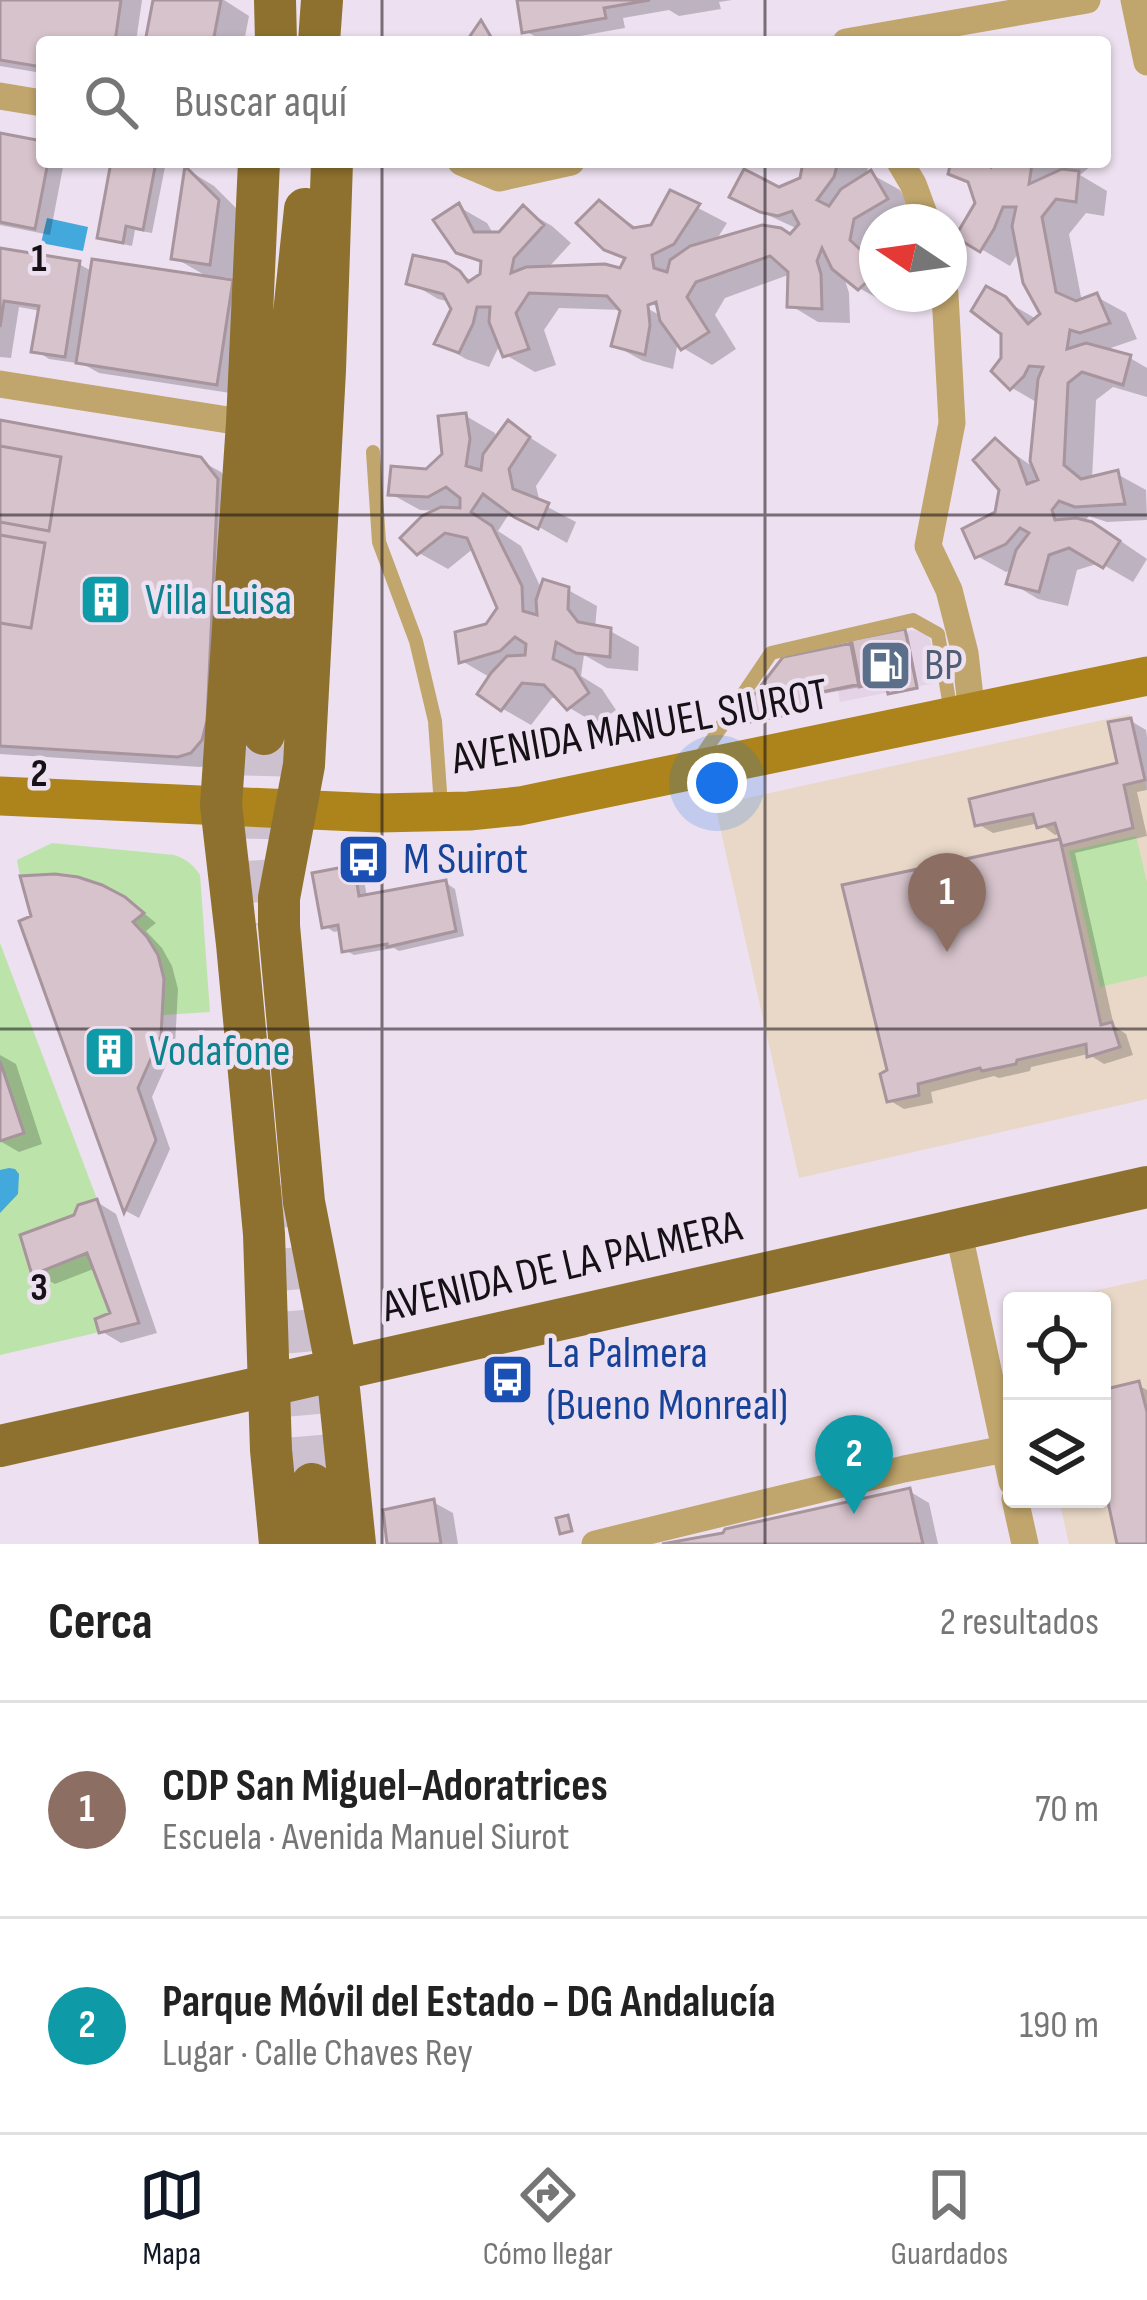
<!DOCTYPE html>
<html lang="es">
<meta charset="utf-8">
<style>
:root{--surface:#fff;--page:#f2f2f2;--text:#222;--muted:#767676;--line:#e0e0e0;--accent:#111827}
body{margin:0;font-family:"Sofia Sans Condensed",sans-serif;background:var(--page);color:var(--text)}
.controls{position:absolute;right:36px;bottom:36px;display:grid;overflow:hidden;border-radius:12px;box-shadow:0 3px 9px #0004}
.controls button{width:108px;height:108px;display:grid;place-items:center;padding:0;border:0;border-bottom:3px solid var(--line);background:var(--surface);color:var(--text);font:60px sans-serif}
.compass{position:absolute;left:859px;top:204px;width:108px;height:108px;border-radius:50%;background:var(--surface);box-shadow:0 3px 9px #0004;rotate:283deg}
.you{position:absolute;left:717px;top:783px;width:42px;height:42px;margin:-30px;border:9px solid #fff;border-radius:50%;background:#1a73e8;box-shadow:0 0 0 18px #1a73e833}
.badge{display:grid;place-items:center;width:78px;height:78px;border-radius:50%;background:var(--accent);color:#fff;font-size:39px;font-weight:700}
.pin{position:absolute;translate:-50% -99px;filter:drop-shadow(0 3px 6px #0008)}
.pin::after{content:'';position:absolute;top:63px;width:42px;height:36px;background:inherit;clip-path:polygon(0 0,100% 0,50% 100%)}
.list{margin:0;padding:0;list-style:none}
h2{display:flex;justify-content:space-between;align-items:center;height:156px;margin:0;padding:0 48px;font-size:51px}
h2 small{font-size:39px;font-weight:400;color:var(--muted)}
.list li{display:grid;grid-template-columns:78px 1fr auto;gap:36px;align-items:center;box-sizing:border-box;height:216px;padding:0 48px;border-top:3px solid var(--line)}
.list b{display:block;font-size:45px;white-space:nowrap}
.list p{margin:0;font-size:39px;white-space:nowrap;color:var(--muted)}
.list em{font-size:39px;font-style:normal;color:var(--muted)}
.icon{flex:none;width:66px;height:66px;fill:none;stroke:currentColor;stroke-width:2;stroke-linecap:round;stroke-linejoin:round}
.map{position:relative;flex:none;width:1147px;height:1544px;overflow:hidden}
.search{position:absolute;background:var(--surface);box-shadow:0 3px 9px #0004;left:36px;right:36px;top:36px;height:132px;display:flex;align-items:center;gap:30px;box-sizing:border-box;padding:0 42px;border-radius:12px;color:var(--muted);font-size:45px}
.sheet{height:588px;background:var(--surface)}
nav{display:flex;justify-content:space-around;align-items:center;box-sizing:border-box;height:168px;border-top:3px solid var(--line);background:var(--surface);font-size:33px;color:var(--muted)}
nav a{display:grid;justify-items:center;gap:6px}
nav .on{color:var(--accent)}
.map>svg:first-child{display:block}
.built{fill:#e4d2e7}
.education{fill:#e9d8c7}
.green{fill:#bce4aa}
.water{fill:#43a8dc}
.shadow{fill:#0003;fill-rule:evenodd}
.building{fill:#d7c3cb;stroke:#a8949c;stroke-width:3}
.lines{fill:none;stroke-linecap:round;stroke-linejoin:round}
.primary-tunnel{stroke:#cdc1cf;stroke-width:42;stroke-dasharray:42 21;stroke-linecap:butt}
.lane{stroke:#c0a56c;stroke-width:14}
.street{stroke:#c0a56c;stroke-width:27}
.secondary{stroke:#ac841b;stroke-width:39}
.primary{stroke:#8e712e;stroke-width:42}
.grid{fill:none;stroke:#151116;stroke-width:3;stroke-opacity:0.55}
.labels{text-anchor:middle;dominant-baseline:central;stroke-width:9;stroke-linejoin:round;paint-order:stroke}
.culture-label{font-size:45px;fill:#0d838f;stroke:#ede0f0;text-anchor:start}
.service-label{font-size:45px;fill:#4e5e75;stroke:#ede0f0;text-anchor:start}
.street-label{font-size:45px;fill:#151116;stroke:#ede0f0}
.transit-label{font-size:45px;fill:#164399;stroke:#ede0f0;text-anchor:start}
.grid-label{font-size:39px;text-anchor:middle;font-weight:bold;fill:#151116;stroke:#ede0f0;stroke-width:9;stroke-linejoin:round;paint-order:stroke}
</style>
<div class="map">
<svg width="1147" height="1544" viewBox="0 0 1147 1544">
<rect width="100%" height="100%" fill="#ede0f0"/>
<!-- built -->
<path class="built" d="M912 630 923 632 930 639 940 682 840 702 831 648Z"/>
<!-- education -->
<path class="education" d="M1130 714 1147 792V1099L799 1178 715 805Z
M1147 1279V1544H1069L1059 1499H1102V1301H1049Z"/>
<!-- green -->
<path class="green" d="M1136 836 1147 882V976L1100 987 1069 851Z
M52 843 174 855C186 859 193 864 200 875L210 1012 163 1015 164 979 158 955 147 937 133 922 125 897C87 876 62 874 20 876L17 860Z
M0 943 97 1199 139 1323 0 1355Z"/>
<!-- water -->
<path class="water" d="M47 218 88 227 83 251 41 243Z
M9 1168 15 1169 19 1174 18 1194 0 1213V1170Z"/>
<!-- shadow -->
<path class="shadow" d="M0 0H142L136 42H42V73L0 66Z
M156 0H224L249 16 244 42H148Z
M520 0H732L719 2 721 9 679 16 669 10 623 18 625 28 546 42 525 31Z
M0 136 42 144V162H64L50 235 0 225Z
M131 162H156L165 167 152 233 135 230 132 246 109 241 100 236Z
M806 162H861L868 166 866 177 871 174 900 190 914 216 904 222H877V294H899L888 304 859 288 843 274 849 293 850 323 818 322 790 305 791 274 725 298 715 315 736 349 712 365 683 348 678 341 673 369 643 361 614 345 623 310 559 308 544 330 556 365 535 372 506 355 501 342 489 367 466 359 438 343 454 309 451 302 438 299 409 282 445 265 474 282 483 276 484 265 458 251 459 207 487 223 494 235H500L523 209 552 226 571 243 547 269 621 272 627 260 606 247 599 203 640 230 653 228 671 194 727 223 715 242 791 238 798 229 761 212 779 190 803 181ZM636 295 661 309V316L633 300Z
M954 162H989L996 166 999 162H1096L1080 175 1107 191 1104 216 1086 213 1069 234 1082 302 1097 297 1126 313 1137 339 1102 351 1130 358 1147 368V397L1113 387 1096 400 1092 479 1117 474 1146 490 1147 520 1107 522 1089 516 1083 523 1122 542 1147 559 1133 582 1100 563 1077 570 1068 606 1038 599 1010 582 1014 569 1006 572 977 556 998 514 1002 489 995 441 1032 466 1038 403 1012 388 1004 358V332L987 290 1038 320 1044 315 1020 250 1010 266 959 236 978 203 972 185 951 173Z
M188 170 214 186 247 219 238 279 222 277 252 295 237 394 99 373 83 364 49 359 35 350 41 311 19 307 11 358 0 357V251L79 264 93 272 213 280 175 258Z
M466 416 495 433 496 442 509 424 557 455 536 486 540 503 576 522 567 543 511 511 498 531 521 546 542 590H568L597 606 595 628 610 631 639 647 638 671 607 668 584 655 581 676 602 689 616 710 597 724 568 707 560 698H552L531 725 503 709 491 678 462 661 500 609 474 548 448 569 419 553 440 511 420 510 391 494 427 472 445 455Z
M0 423 199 460 221 472 237 493 212 764 200 767 0 754Z
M905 632 908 634 919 689 894 694 891 692 889 682 805 697 808 712 756 722 752 720Z
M1131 721 1146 730 1147 737V790L1137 792 1147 836 1075 853 1114 1026 1126 1034 1133 1055 1104 1064 1088 1054 1031 1067 1030 1071 999 1078 994 1076 931 1092 933 1103 904 1109 889 1100 890 1072 846 887 1064 841 1061 833 1055 835 1039 823 993 833 978 824 1121 765Z
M353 868 363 874 367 897 446 883 455 889 464 936 399 951 394 948 354 955 345 950 342 930 334 932 325 926Z
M101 887 140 910 156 923 146 931 162 948 172 966 178 989 175 1045 152 1097 170 1149 139 1218 126 1211 22 923Z
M0 1055 16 1064 42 1144 19 1152 0 1141Z
M97 1202 116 1214 157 1333 121 1343 101 1331 114 1315 96 1268 55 1284 35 1273 76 1217Z
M1138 1385 1147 1390V1544H1121L1102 1459V1393Z
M909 1491 929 1503 938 1544H680Z
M433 1502 453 1513 458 1544H390Z"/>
<!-- building -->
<path class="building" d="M0 0H121L115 42H42V67L0 60Z
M153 0H221L213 42H145Z
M517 0H650L604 8 606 18 522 33Z
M481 20 494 42H470L468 39Z
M0 133 42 141V162H48L35 229 0 222Z
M111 162H156L143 230 126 226 123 243 97 238Z
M803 162H838L834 177 817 200 829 206 841 189 871 170 888 199 854 219 850 240 877 265V272L858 290 832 269 822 248 817 261 821 274 822 309 787 307 788 272 770 256 696 282 687 297 709 332 681 350 660 321 656 302 648 305 650 325 645 355 611 346 620 311 607 296 529 293 516 313 529 349 503 357 489 322 490 307H477L473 324 459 353 434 344 451 309 443 294 406 284 413 255 446 262 460 271 468 282 480 274 481 261 456 253 433 220 459 203 474 232H499L523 205 544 225 514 258 511 273 526 267 605 264 620 268 625 258 604 250 576 223 599 200 633 228 651 225 670 190 700 204 674 244 652 255 654 268 667 272 670 260 690 246 762 225 781 228 790 234 799 224 792 211 778 216 760 212 729 197 744 169 779 187 800 178Z
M951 162H987L991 167 995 162H1046L1032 164 1029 184 1062 169 1079 171 1076 202 1056 199 1042 217 1056 292 1076 301 1097 293 1110 323 1080 333 1070 330 1067 349 1086 343 1131 355 1123 385 1082 372 1068 383 1064 465 1081 479 1118 470 1125 504 1075 507 1059 501 1052 510 1055 520 1076 518 1092 522 1120 541 1103 568 1069 548 1049 555 1039 592 1006 584 1016 550 1029 533 1020 528 1006 544 975 558 962 529 995 512 999 490 973 460 995 438 1018 459 1027 484 1038 480 1030 461 1038 379 1043 367 1029 366 1024 376 1010 390 991 371 1001 358V334L971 311 986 286 1006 297 1028 324 1040 314 1023 283 1012 226 1016 207H1003L994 229 980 252 955 237 975 203 968 182 948 174Z
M185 166 219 200 210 265 171 259Z
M0 248 80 261 65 357 31 352 39 306 4 301 0 327Z
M92 259 233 280 217 385 76 363Z
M466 413 470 439 466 466 481 470 483 454 508 420 530 437 509 469 513 489 549 503 538 529 514 517 483 494 471 512 492 526 522 586 523 611 537 615 536 600 543 579 569 587 568 609 578 622 611 628 610 657 576 653 556 642 553 659 574 669 589 693 567 710 544 685 522 683 501 711 477 694 491 673 507 656 525 655 526 644 515 637 500 651 459 663 455 632 486 624 497 608 467 538 445 533 417 555 400 538 422 516 441 507 460 508V498L446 487 428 497 388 495 391 466 426 469 442 454 438 416Z
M0 420 201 457 218 479 207 721 202 740 191 753 178 757 0 746Z
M0 446 61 457 49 531 0 522Z
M0 535 45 543 31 628 0 623Z
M905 629 917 688 888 694 885 681 859 687 850 640Z
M852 643 860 684 803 696 806 711 750 722 746 705 783 657Z
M1131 718 1145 780 1124 785 1133 828 1062 846 1055 823 1037 828 1033 814 975 826 969 799 1117 763 1108 722Z
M1060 839 1101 1025 1112 1022 1120 1047 1087 1057 1086 1044 1017 1060 1016 1064 982 1071 980 1068 918 1084 919 1095 887 1102 880 1074 887 1070 842 885Z
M354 865 359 896 446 880 456 931 387 947V944L342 952 338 925 322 928 312 873Z
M55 874 78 877 102 885 125 897 144 913 133 922 147 937 158 955 164 979 161 1036 138 1088 156 1140 124 1213 19 921 31 916 20 876Z
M0 1061 24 1133 0 1141Z
M97 1199 139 1323 99 1333 95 1319 110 1313 87 1253 32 1275 20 1235 74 1215 78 1205Z
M1139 1381 1147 1412V1544H1117L1102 1474V1390Z
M910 1488 923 1544H662L723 1533 725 1529Z
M434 1499 441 1544H387L383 1510Z
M568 1515 572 1531 560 1534 556 1518Z"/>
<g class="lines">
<!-- primary-tunnel -->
<path class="primary-tunnel" d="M264 734 261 852 266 925
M286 1185 312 1484"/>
<!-- lane -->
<path class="lane" d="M373 452 379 542 416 641 435 721 441 806
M698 761 771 653 913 620 938 634 951 713"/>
<!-- street -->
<path class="street" d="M1134 0 1147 62
M846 42 1087 0
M0 96 42 103
M461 162 499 178 571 162
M900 162 913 184 927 222
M945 294 952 423 928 546 949 590 965 653 972 714
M0 384 247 423
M958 1229 1012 1482
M1015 1499 1025 1544
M595 1544 904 1469 1005 1449"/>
<!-- secondary -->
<path class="secondary" d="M0 796 379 813 469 811 520 806 1147 676"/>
<!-- primary -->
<path class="primary" d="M275 0 276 42
M319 42 322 0
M259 162 247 423 221 805 237 944 264 1234 271 1450 280 1544
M332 162 325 370 304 765 279 898V926L304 1202 337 1370 355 1544
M264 734 287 380 305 209
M0 1446 1147 1187
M312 1484 318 1544"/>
</g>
<!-- grid -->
<path class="grid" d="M382 0V42M765 0V42M382 162V1544M765 162V1544M0 515H1147M0 1029H1147"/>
<!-- icons -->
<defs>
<symbol id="building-square" viewBox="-11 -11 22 22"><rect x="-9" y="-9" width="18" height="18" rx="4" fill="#0f9aa8" stroke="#ede0f0"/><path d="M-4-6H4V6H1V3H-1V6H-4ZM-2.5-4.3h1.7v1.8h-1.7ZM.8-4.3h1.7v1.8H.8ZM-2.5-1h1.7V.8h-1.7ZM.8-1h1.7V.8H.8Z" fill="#fff"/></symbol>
<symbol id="fuel-square" viewBox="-11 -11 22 22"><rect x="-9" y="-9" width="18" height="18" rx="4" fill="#5c6f8a" stroke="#ede0f0"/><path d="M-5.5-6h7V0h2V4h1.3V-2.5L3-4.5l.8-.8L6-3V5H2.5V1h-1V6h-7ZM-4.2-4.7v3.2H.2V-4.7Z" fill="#fff"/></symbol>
<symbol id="bus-square" viewBox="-11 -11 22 22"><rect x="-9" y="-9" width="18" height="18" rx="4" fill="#1a4fb4" stroke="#ede0f0"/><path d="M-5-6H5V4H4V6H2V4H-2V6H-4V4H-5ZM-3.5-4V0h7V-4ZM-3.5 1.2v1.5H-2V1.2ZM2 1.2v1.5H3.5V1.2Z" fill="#fff"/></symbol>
</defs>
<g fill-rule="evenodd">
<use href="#building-square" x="76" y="570" width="59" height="59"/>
<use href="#fuel-square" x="856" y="636" width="59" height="59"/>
<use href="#bus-square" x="334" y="830" width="59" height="59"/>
<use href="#building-square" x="80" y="1022" width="59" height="59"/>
<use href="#bus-square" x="478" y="1350" width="59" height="59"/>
</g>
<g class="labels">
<!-- culture labels -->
<g class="culture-label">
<text x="145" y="600">Villa Luisa</text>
<text x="149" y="1051">Vodafone</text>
</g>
<!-- service labels -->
<g class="service-label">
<text x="924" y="665">BP</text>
</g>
<!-- street labels -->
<g class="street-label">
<text transform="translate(640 727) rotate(-10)">AVENIDA MANUEL SIUROT</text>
<text transform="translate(562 1267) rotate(-13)">AVENIDA DE LA PALMERA</text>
</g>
<!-- transit labels -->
<g class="transit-label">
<text x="403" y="859">M Suirot</text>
<text x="546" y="1353">La Palmera<tspan x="546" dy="52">(Bueno Monreal)</tspan></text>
</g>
</g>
<g class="grid-label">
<text x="39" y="271">1</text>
<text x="39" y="786">2</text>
<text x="39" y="1300">3</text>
</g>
</svg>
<div class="controls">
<button><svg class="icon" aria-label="locate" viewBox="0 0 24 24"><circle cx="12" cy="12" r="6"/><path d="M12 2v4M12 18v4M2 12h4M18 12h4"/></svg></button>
<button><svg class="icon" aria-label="layers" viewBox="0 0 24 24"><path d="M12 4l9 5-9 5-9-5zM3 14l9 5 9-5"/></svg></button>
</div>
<svg class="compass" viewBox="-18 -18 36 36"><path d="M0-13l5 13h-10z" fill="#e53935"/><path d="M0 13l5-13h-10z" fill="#767676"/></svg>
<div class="you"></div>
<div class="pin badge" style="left:947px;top:952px;background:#8d6e63">1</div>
<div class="pin badge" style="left:854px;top:1514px;background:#0f9aa8">2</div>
<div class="search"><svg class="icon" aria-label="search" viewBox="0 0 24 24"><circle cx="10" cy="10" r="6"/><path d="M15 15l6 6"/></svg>Buscar aquí</div>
</div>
<section class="sheet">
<h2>Cerca<small>2 resultados</small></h2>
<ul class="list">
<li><span class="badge" style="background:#8d6e63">1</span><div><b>CDP San Miguel-Adoratrices</b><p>Escuela · Avenida Manuel Siurot</p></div><em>70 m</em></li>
<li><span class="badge" style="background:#0f9aa8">2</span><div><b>Parque Móvil del Estado - DG Andalucía</b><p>Lugar · Calle Chaves Rey</p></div><em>190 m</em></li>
</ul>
</section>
<nav>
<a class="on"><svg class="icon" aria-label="map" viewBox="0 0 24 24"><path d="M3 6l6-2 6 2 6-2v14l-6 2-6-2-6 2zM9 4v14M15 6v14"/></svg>Mapa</a>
<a><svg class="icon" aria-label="directions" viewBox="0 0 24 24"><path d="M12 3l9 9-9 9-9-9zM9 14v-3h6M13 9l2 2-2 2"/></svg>Cómo llegar</a>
<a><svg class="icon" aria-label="saved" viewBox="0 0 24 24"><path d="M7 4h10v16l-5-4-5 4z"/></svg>Guardados</a>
</nav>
